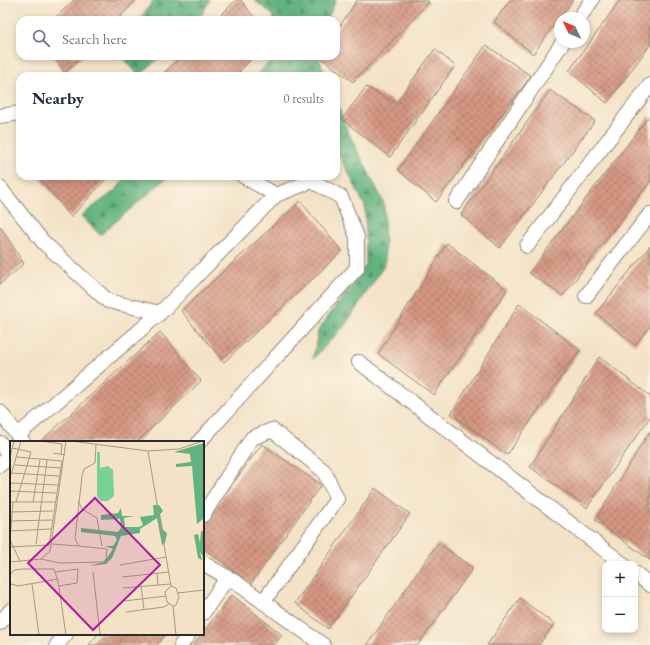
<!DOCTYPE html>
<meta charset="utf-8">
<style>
:root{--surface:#fff;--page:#f2f2f3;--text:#1f2937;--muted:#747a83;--line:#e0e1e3}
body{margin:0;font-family:"EB Garamond",serif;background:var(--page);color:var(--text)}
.controls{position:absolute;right:12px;bottom:12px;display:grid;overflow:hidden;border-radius:8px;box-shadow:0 2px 6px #0003}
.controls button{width:36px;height:36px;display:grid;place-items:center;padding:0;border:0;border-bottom:1px solid var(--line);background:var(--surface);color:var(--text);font:20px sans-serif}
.compass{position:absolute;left:554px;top:12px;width:36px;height:36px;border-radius:50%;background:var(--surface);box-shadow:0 2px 6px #0003;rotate:314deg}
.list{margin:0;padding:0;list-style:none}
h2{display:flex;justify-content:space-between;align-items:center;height:52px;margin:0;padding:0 16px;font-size:17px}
h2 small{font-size:13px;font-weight:400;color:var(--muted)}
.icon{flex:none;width:22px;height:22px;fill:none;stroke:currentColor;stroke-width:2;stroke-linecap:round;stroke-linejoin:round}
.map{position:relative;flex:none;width:650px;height:645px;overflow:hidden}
.search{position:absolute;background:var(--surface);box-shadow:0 2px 6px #0003;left:16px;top:16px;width:324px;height:44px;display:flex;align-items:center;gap:10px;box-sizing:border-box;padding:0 14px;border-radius:12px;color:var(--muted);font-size:15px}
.panel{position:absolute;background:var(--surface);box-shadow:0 2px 6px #0003;left:16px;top:72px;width:324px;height:108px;border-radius:12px}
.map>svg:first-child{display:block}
.forest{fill:url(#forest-firs);stroke:#466f55}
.building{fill:url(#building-cross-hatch)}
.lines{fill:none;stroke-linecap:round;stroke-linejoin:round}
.minor-casing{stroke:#8f8678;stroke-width:16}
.minor{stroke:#fff;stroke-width:14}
.inset-road{fill:none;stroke:#a39988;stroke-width:1}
.view{fill:#b5179e;fill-opacity:0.15;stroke:#b5179e;stroke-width:2}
.inset-edge{fill:none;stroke:#2b2b2b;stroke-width:2}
</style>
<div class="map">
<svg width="650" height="645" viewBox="0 0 650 645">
<defs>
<pattern id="forest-firs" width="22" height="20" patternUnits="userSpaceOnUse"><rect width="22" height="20" fill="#62b37f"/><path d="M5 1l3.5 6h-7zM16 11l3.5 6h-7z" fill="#519268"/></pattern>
<pattern id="building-cross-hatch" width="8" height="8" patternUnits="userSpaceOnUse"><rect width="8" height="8" fill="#d59882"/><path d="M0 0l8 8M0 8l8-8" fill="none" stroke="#ad7c6b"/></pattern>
</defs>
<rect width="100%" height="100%" fill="#fcf5e5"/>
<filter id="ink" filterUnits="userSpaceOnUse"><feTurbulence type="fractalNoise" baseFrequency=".025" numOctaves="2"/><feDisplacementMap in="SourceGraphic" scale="8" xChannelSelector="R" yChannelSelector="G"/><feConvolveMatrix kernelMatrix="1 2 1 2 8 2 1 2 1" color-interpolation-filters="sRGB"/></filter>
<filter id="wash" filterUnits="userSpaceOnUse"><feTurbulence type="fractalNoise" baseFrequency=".012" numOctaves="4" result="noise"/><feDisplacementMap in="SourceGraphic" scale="16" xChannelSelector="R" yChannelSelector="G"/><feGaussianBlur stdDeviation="0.9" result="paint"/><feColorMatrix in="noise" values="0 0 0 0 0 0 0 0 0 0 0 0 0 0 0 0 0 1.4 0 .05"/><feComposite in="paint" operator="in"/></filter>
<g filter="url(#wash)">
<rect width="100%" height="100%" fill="#f3e2c6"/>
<!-- forest -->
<path class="forest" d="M154 0H210L199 20H139Z
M254 0H337L335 2 327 20H274L273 15Z
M122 56H161L139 76Z
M276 56H318L326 76H255Z
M336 102 350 136 384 203 385 264 346 324 313 359 318 331 366 265 365 206 339 154 336 155Z
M127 176H169L100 235 81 216 116 190Z"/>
<g id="blocks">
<!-- building -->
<path class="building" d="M74 0H136L117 20H53Z
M236 0H241L256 20H216Z
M357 0H426L429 2 353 82 320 57V56H336V32Z
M510 0H573L533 54 494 22Z
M620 0H650V45L607 103 569 71Z
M486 45 531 76 436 202 398 170Z
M435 49 455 66 390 157 342 119 366 87 396 103Z
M53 56H82L65 73Z
M181 56H254L235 76H161Z
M550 90 595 121 500 248 461 215Z
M650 115V182L563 296 529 273Z
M38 176H109L71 217Z
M300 201 342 251 224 362 181 311Z
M0 226 24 264 0 284Z
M447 243 507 290 434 395 378 354Z
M650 246V326L635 345 596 313Z
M519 304 580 350 507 455 451 414Z
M160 332 201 381 137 442H40Z
M599 357 650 396V417L587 508 530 467Z
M650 431V560L595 520Z
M262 444 321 485 251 584 203 548V524Z
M375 488 410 514 328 629 295 603Z
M438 543 473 568 418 645H367Z
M232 595 282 635 274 645H193L202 634H203V632Z
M520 598 554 624 539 645H487Z
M98 634H165L157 645H89Z"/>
</g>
</g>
<g filter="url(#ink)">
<use href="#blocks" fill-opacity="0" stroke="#8f8678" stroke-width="1"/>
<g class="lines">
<defs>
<path id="minor" d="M579 18 592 0
M0 116 20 113
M243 176 276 195
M0 188 44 243 108 301 160 313 276 195 312 181 341 197 357 237V268L199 442
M456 202 563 42
M527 246 650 85
M586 296 650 214
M359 362 623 564
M0 412 23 442
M18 435 160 313
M0 443 10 456 0 465
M203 515 252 438 272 430 324 471 337 499 263 602
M203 563 237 583 323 645
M635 573 650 585
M203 613 227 578
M0 623 11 610
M57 645 66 634
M181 645 189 634"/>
</defs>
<!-- minor casing -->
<use href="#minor" class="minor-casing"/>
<!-- minor -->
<use href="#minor" class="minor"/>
</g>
</g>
<!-- overview -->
<g transform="translate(10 441)">
<rect width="194" height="194" fill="#f3e2c6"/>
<path d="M194 2V77L187 83 182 25 166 26V23L181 21 180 13 164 11ZM143 64H149L153 70 150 73 153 89 157 92 155 102 152 104 147 77 130 88V92L111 95 102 117 96 123 79 125 94 121 103 108 95 105H103L107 99 105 95 71 91V87L108 91 111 87 110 78 91 79V74L108 72 111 67 112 75H124L114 77 115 86H129L133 84 130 76 144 74ZM191 90 194 91V117L190 111 192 119 188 117 184 94 188 93 190 102Z" fill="#62b37f"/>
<path d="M87 11H90V27L98 25 103 29 104 55 98 60H91L87 56Z" fill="#79d196"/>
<path class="inset-road" d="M30 0 52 3 51 13M61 0 138 10 169 8 193 0M2 7 21 11 6 61M138 10 161 145M43 12 55 14M0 16 4 0M5 24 51 27M2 32 49 35M0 37 11 0M0 42 48 44M0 50 46 52M68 60 72 68 87 77 92 105M0 61H45M3 61 0 99 10 120M23 61 30 19M0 71 43 70M0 80 42 79M0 90 41 88M26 103 37 19M42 103 68 105M0 106 39 104 52 20 7 16M193 114 194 127M31 118 50 122 93 121 96 118 97 108 69 105 65 98 72 35 74 28 85 22 86 4M0 121 31 118 40 110 56 0M110 124 156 116M46 131 68 128 67 142 49 145M83 131 90 193 86 194M147 132 148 144M0 134 4 129 12 128H44L48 140 56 194M112 136 159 131M0 139 1 143 8 145 48 138M22 143 29 194M131 145 134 168M161 145 166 147 169 156 166 164 163 165 157 161 155 151ZM113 147 160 143M168 152 194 149M114 160 156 155M163 165 166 194M116 171 154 166 159 163"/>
<path class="view" d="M85 57 150 124 83 189 18 122Z"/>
<rect width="194" height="194" class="inset-edge"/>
</g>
</svg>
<div class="controls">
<button>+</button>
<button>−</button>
</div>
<svg class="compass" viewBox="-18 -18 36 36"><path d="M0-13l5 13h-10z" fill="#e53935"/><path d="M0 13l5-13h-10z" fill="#747a83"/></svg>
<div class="search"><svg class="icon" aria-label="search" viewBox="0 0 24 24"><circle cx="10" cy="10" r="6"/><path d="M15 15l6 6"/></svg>Search here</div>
<section class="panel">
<h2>Nearby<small>0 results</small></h2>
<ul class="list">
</ul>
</section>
</div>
